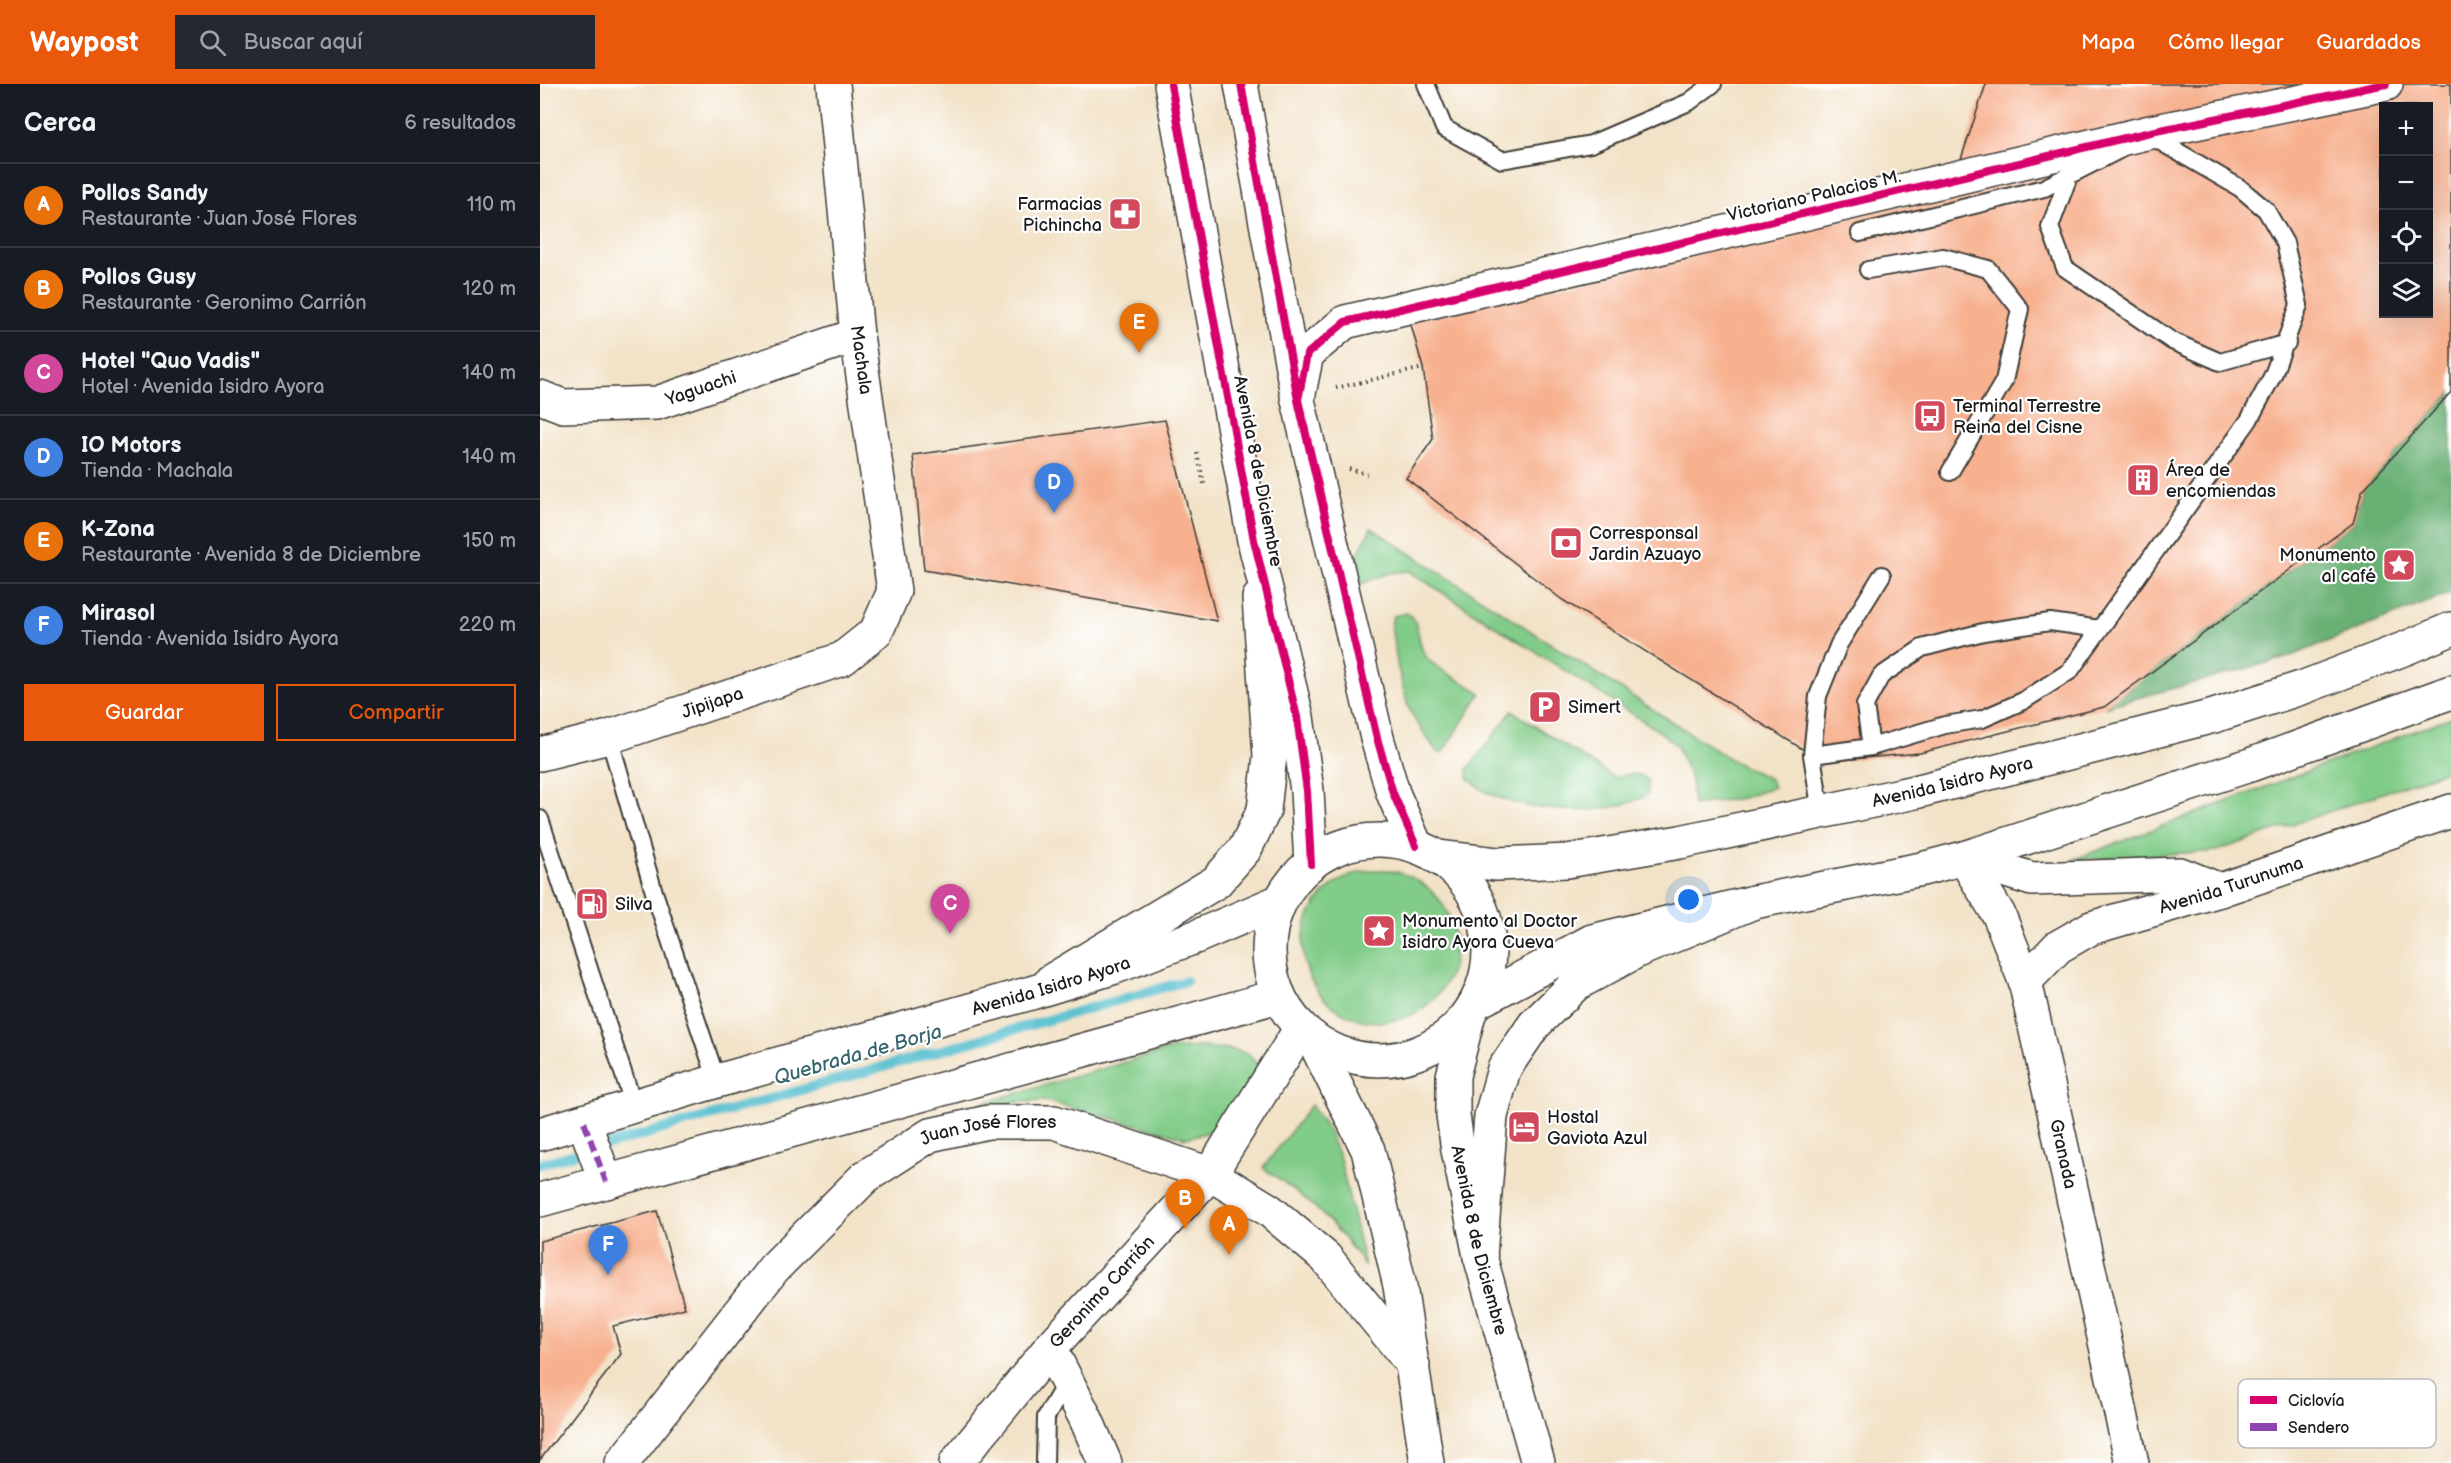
<!DOCTYPE html>
<html lang="es">
<meta charset="utf-8">
<style>
:root{--surface:#171b24;--page:#242831;--text:#f1f3f6;--muted:#9ea1a6;--line:#363941;--accent:#ea580c}
body{margin:0;font-family:"Balsamiq Sans",sans-serif;background:var(--page);color:var(--text)}
.controls{position:absolute;right:18px;top:18px;display:grid;overflow:hidden;border-radius:0px;box-shadow:0 6px 24px #0002}
.controls button{width:54px;height:54px;display:grid;place-items:center;padding:0;border:0;border-bottom:2px solid var(--line);background:var(--surface);color:var(--text);font:30px sans-serif}
.you{position:absolute;left:1149px;top:816px;width:21px;height:21px;margin:-15px;border:4px solid #fff;border-radius:50%;background:#1a73e8;box-shadow:0 0 0 9px #1a73e833}
.badge{display:grid;place-items:center;width:39px;height:39px;border-radius:50%;background:var(--accent);color:#fff;font-size:20px;font-weight:700}
.pin{position:absolute;translate:-50% -50px;filter:drop-shadow(0 2px 3px #0008)}
.pin::after{content:'';position:absolute;top:32px;width:21px;height:18px;background:inherit;clip-path:polygon(0 0,100% 0,50% 100%)}
.list{margin:0;padding:0;list-style:none}
h2{display:flex;justify-content:space-between;align-items:center;height:78px;margin:0;padding:0 24px;font-size:26px}
h2 small{font-size:20px;font-weight:400;color:var(--muted)}
.list li{display:grid;grid-template-columns:39px 1fr auto;gap:18px;align-items:center;box-sizing:border-box;height:84px;padding:0 24px;border-top:2px solid var(--line)}
.list b{display:block;font-size:22px;white-space:nowrap}
.list p{margin:0;font-size:20px;white-space:nowrap;color:var(--muted)}
.list em{font-size:20px;font-style:normal;color:var(--muted)}
.actions{display:flex;gap:12px;padding:18px 24px}
.actions a{flex:1;padding:14px 0;border:2px solid var(--accent);border-radius:0px;text-align:center;font-size:21px;color:var(--accent)}
.actions .main{background:var(--accent);color:#fff}
.icon{flex:none;width:33px;height:33px;fill:none;stroke:currentColor;stroke-width:2;stroke-linecap:round;stroke-linejoin:round}
.map{position:relative;flex:none;width:1911px;height:1379px;overflow:hidden}
header{display:flex;align-items:center;gap:36px;box-sizing:border-box;height:84px;padding:0 30px;background:var(--accent);color:#fff}
header strong{font-size:28px}
nav{display:flex;gap:33px;margin-inline-start:auto;font-size:21px}
.search{width:420px;height:54px;background:var(--page);display:flex;align-items:center;gap:15px;box-sizing:border-box;padding:0 21px;border-radius:0px;color:var(--muted);font-size:22px}
main{display:flex}
aside{flex:1;background:var(--surface)}
.map>svg:first-child{display:block}
.green{fill:#82cc89;stroke:#4f7452;stroke-width:1.5}
.forest{fill:#69b075;stroke:#426648;stroke-width:1.5}
.lines{fill:none;stroke-linecap:round;stroke-linejoin:round}
.stream{stroke:#51bdcd;stroke-width:10}
.building{fill:#f7b18f;fill-rule:evenodd}
.lane-casing{stroke:#3c3a36;stroke-width:20}
.street-casing{stroke:#3c3a36;stroke-width:36}
.primary-casing{stroke:#3c3a36;stroke-width:36}
.highway-casing{stroke:#3c3a36;stroke-width:36}
.path{stroke:#3c3a36;stroke-width:4;stroke-dasharray:1.5 4.5;stroke-linecap:butt}
.lane{stroke:#fff;stroke-width:16}
.street{stroke:#fff;stroke-width:33}
.primary{stroke:#fff;stroke-width:33}
.highway{stroke:#fff;stroke-width:33}
.quiet{stroke:#8e44ad;stroke-width:6;stroke-dasharray:12 6;stroke-linecap:butt}
.cycleway-casing{stroke:#fff;stroke-width:11}
.cycleway{stroke:#d6006c;stroke-width:8}
.labels{text-anchor:middle;dominant-baseline:central;stroke-width:4.5;stroke-linejoin:round;paint-order:stroke}
.street-label{font-size:18px;fill:#1c1c1c;stroke:#fff}
.poi-label{font-size:18px;fill:#1c1c1c;stroke:#fff;text-anchor:start}
.water-label{font-size:20px;font-style:italic;fill:#34646c;stroke:#fff}
.key{fill:#fff;stroke:#bbb;stroke-width:1.5}
.key-label{font-size:16px;fill:#1c1c1c}
</style>
<header>
<strong>Waypost</strong>
<div class="search"><svg class="icon" aria-label="search" viewBox="0 0 24 24"><circle cx="10" cy="10" r="6"/><path d="M15 15l6 6"/></svg>Buscar aquí</div>
<nav><a>Mapa</a><a>Cómo llegar</a><a>Guardados</a></nav>
</header>
<main>
<aside>
<h2>Cerca<small>6 resultados</small></h2>
<ul class="list">
<li><span class="badge" style="background:#e8710a">A</span><div><b>Pollos Sandy</b><p>Restaurante · Juan José Flores</p></div><em>110 m</em></li>
<li><span class="badge" style="background:#e8710a">B</span><div><b>Pollos Gusy</b><p>Restaurante · Geronimo Carrión</p></div><em>120 m</em></li>
<li><span class="badge" style="background:#d1479c">C</span><div><b>Hotel &quot;Quo Vadis&quot;</b><p>Hotel · Avenida Isidro Ayora</p></div><em>140 m</em></li>
<li><span class="badge" style="background:#3f7fe0">D</span><div><b>IO Motors</b><p>Tienda · Machala</p></div><em>140 m</em></li>
<li><span class="badge" style="background:#e8710a">E</span><div><b>K-Zona</b><p>Restaurante · Avenida 8 de Diciembre</p></div><em>150 m</em></li>
<li><span class="badge" style="background:#3f7fe0">F</span><div><b>Mirasol</b><p>Tienda · Avenida Isidro Ayora</p></div><em>220 m</em></li>
</ul>
<div class="actions"><a class="main">Guardar</a><a>Compartir</a></div>
</aside>
<div class="map">
<svg width="1911" height="1379" viewBox="0 0 1911 1379">
<rect width="100%" height="100%" fill="#fff"/>
<filter id="ink" filterUnits="userSpaceOnUse"><feTurbulence type="fractalNoise" baseFrequency=".0167" numOctaves="2"/><feDisplacementMap in="SourceGraphic" scale="12" xChannelSelector="R" yChannelSelector="G"/><feConvolveMatrix kernelMatrix="1 2 1 2 8 2 1 2 1" color-interpolation-filters="sRGB"/></filter>
<filter id="wash" filterUnits="userSpaceOnUse"><feTurbulence type="fractalNoise" baseFrequency=".008" numOctaves="4" result="noise"/><feDisplacementMap in="SourceGraphic" scale="24" xChannelSelector="R" yChannelSelector="G"/><feGaussianBlur stdDeviation="1.35" result="paint"/><feColorMatrix in="noise" values="0 0 0 0 0 0 0 0 0 0 0 0 0 0 0 0 0 1.4 0 .05"/><feComposite in="paint" operator="in"/></filter>
<g filter="url(#wash)">
<rect width="100%" height="100%" fill="#f2e2c7"/>
<!-- green -->
<path class="green" d="M831 444 1193 677 1230 695 1234 703 1203 714 1153 721 1151 696 1137 662 1119 647 869 487 850 489 821 500 812 491 815 476Z
M867 529C883 540 875 561 888 575 895 584 929 601 941 609L902 669 897 668 875 636 868 622 858 584 851 541 853 532Z
M972 627 1073 693C1086 692 1097 686 1108 696V710C1071 736 957 731 928 693V685Z
M1911 633V685L1677 767 1532 776Z
M763 862a76 76 0 1 1 152 0a76 76 0 1 1-152 0Z
M660 963 690 965 709 970 717 981 715 994 673 1047 646 1054 505 1017 439 1020 631 965Z
M771 1021 787 1044 800 1075 825 1182C793 1136 769 1115 723 1084Z"/>
<!-- forest -->
<path class="forest" d="M1911 308V509L1746 574 1564 623 1813 439 1822 407Z"/>
<g class="lines">
<!-- stream -->
<path class="stream" d="M0 1080 646 897"/>
</g>
<g id="blocks">
<!-- building -->
<path class="building" d="M1446 0H1911V308L1822 407 1813 439 1564 623 1380 669 1302 676 1272 671 1021 515 866 394 893 355 883 284 870 237 1409 111ZM1844 22H1888V230H1844Z
M625 336 677 537 384 486 373 371Z
M117 1127 145 1224 73 1242 81 1270 0 1376V1157Z"/>
</g>
</g>
<g filter="url(#ink)">
<use href="#blocks" fill-opacity="0" stroke="#3c3a36" stroke-width="1.5"/>
<g class="lines">
<defs>
<path id="lane" d="M886 0 904 44 962 76 1051 60 1149 18 1173 0
M1529 92 1510 143 1525 184 1632 257 1680 278 1747 259
M1320 149 1504 104 1579 66
M1328 186 1403 173 1448 185 1480 225 1464 297 1410 388
M69 653 114 808 177 997
M1331 663 1325 621 1341 592 1382 564 1443 548 1510 538 1560 545
M1272 671 1331 663 1405 641 1442 635 1483 617 1530 587 1709 336 1733 291 1759 221 1745 159 1726 126 1700 104 1609 51
M1281 729 1272 671 1278 612 1299 560 1342 491
M0 735 94 1022
M505 1379 506 1333 527 1297"/>
<g id="street">
<path id="s1" d="M0 313 23 322 117 319 317 251"/>
<path d="M758 314 767 270 805 238 1606 49 1846 0"/>
<path id="s2" d="M0 670 69 653 302 575 336 548 354 507 317 251 293 0"/>
<path id="s3" d="M1424 774 1459 831 1485 897 1592 1379"/>
<path d="M511 897 676 798 705 765 724 726 730 672 719 514"/>
<path id="s4" d="M1485 897 1518 863 1551 844 1680 806 1911 727"/>
<path d="M44 1038 66 1098"/>
<path d="M510 1264 546 1335 565 1379"/>
<path id="s5" d="M82 1379 234 1184 325 1093 390 1051 448 1038H514L670 1090 729 1126 786 1174 873 1281"/>
<path id="s6" d="M416 1379 510 1264 670 1090 761 944"/>
</g>
<g id="primary">
<path d="M631 0 714 456 757 633 767 707 771 780"/>
<path d="M701 0 758 316 837 654 853 709 876 762"/>
<path id="s7" d="M897 773 957 780 1027 777 1140 758 1375 708 1674 632 1764 603 1866 564 1911 545"/>
<path d="M1424 774 1492 795 1640 790 1680 806"/>
<path d="M937 918 1052 857 1214 818 1382 785 1424 774 1710 681 1911 608"/>
</g>
<g id="highway">
<circle cx="839" cy="866" r="110"/>
<path id="s8" d="M929 930 913 992V1031L918 1066 940 1172 998 1379"/>
<path d="M772 953 828 1066 860 1202 887 1379"/>
<path id="s9" d="M0 1050 177 997 491 909 575 883 658 852 740 817"/>
<path d="M0 1116 739 912"/>
<path d="M940 1172 951 1032 964 985 994 941 1036 900 1097 867 1214 818"/>
</g>
</defs>
<!-- lane casing -->
<use href="#lane" class="lane-casing"/>
<!-- street casing -->
<use href="#street" class="street-casing"/>
<!-- primary casing -->
<use href="#primary" class="primary-casing"/>
<!-- highway casing -->
<use href="#highway" class="highway-casing"/>
<!-- path -->
<path class="path" d="M796 304 883 284
M657 369 664 400
M809 385 827 390"/>
<!-- lane -->
<use href="#lane" class="lane"/>
<!-- street -->
<use href="#street" class="street"/>
<!-- primary -->
<use href="#primary" class="primary"/>
<!-- highway -->
<use href="#highway" class="highway"/>
<!-- quiet -->
<path class="quiet" d="M44 1038 66 1098"/>
<defs>
<path id="cycleway" d="M631 0 714 456 757 633 767 707 771 780
M701 0 758 316 837 654 853 709 876 762
M758 316 767 270 805 238 1606 49 1846 0"/>
</defs>
<!-- cycleway casing -->
<use href="#cycleway" class="cycleway-casing"/>
<!-- cycleway -->
<use href="#cycleway" class="cycleway"/>
</g>
</g>
<!-- icons -->
<defs>
<symbol id="pharmacy-square" viewBox="-11 -11 22 22"><rect x="-9" y="-9" width="18" height="18" rx="4" fill="#d1495b" stroke="#fff"/><path d="M-2-6h4v4h4v4h-4v4h-4v-4h-4v-4h4Z" fill="#fff"/></symbol>
<symbol id="bus-square" viewBox="-11 -11 22 22"><rect x="-9" y="-9" width="18" height="18" rx="4" fill="#d1495b" stroke="#fff"/><path d="M-5-6H5V4H4V6H2V4H-2V6H-4V4H-5ZM-3.5-4V0h7V-4ZM-3.5 1.2v1.5H-2V1.2ZM2 1.2v1.5H3.5V1.2Z" fill="#fff"/></symbol>
<symbol id="building-square" viewBox="-11 -11 22 22"><rect x="-9" y="-9" width="18" height="18" rx="4" fill="#d1495b" stroke="#fff"/><path d="M-4-6H4V6H1V3H-1V6H-4ZM-2.5-4.3h1.7v1.8h-1.7ZM.8-4.3h1.7v1.8H.8ZM-2.5-1h1.7V.8h-1.7ZM.8-1h1.7V.8H.8Z" fill="#fff"/></symbol>
<symbol id="bank-square" viewBox="-11 -11 22 22"><rect x="-9" y="-9" width="18" height="18" rx="4" fill="#d1495b" stroke="#fff"/><path d="M-6-4H6V4H-6ZM0-2.3a2.3 2.3 0 1 0 0 4.6a2.3 2.3 0 1 0 0-4.6Z" fill="#fff"/></symbol>
<symbol id="sight-square" viewBox="-11 -11 22 22"><rect x="-9" y="-9" width="18" height="18" rx="4" fill="#d1495b" stroke="#fff"/><path d="M0-6L1.8-2.2L6-1.7L2.9 1.2L3.7 5.4L0 3.3L-3.7 5.4L-2.9 1.2L-6-1.7L-1.8-2.2Z" fill="#fff"/></symbol>
<symbol id="parking-square" viewBox="-11 -11 22 22"><rect x="-9" y="-9" width="18" height="18" rx="4" fill="#d1495b" stroke="#fff"/><path d="M-3.5-5.5H1a3.5 3.5 0 0 1 0 7H-1V5.5H-3.5ZM-1-3.4V-.6H.8a1.4 1.4 0 0 0 0-2.8Z" fill="#fff"/></symbol>
<symbol id="fuel-square" viewBox="-11 -11 22 22"><rect x="-9" y="-9" width="18" height="18" rx="4" fill="#d1495b" stroke="#fff"/><path d="M-5.5-6h7V0h2V4h1.3V-2.5L3-4.5l.8-.8L6-3V5H2.5V1h-1V6h-7ZM-4.2-4.7v3.2H.2V-4.7Z" fill="#fff"/></symbol>
<symbol id="hotel-square" viewBox="-11 -11 22 22"><rect x="-9" y="-9" width="18" height="18" rx="4" fill="#d1495b" stroke="#fff"/><path d="M-6-4.5h1.5V1H6V5H4.5V3h-9V5H-6ZM-4 0a1.8 1.8 0 1 1 3.6 0ZM.5 0V-2.5h3Q6-2.5 6 0Z" fill="#fff"/></symbol>
</defs>
<g fill-rule="evenodd">
<use href="#pharmacy-square" x="566" y="111" width="38" height="38"/>
<use href="#bus-square" x="1371" y="313" width="38" height="38"/>
<use href="#building-square" x="1584" y="377" width="38" height="38"/>
<use href="#bank-square" x="1007" y="440" width="38" height="38"/>
<use href="#sight-square" x="1840" y="462" width="38" height="38"/>
<use href="#parking-square" x="986" y="604" width="38" height="38"/>
<use href="#fuel-square" x="33" y="801" width="38" height="38"/>
<use href="#sight-square" x="820" y="828" width="38" height="38"/>
<use href="#hotel-square" x="965" y="1024" width="38" height="38"/>
</g>
<g class="labels">
<!-- street labels -->
<g class="street-label">
<text transform="translate(1274 112) rotate(-13)">Victoriano Palacios M.</text>
<text transform="translate(321 276) rotate(82)">Machala</text>
<text stroke="none"><textPath href="#s1" startOffset="165">Yaguachi</textPath></text>
<text transform="translate(718 387) rotate(79)">Avenida 8 de Diciembre</text>
<text stroke="none"><textPath href="#s2" startOffset="180">Jipijapa</textPath></text>
<text stroke="none"><textPath href="#s7" startOffset="524">Avenida Isidro Ayora</textPath></text>
<text stroke="none"><textPath href="#s4" startOffset="232">Avenida Turunuma</textPath></text>
<text stroke="none"><textPath href="#s9" startOffset="532">Avenida Isidro Ayora</textPath></text>
<text stroke="none"><textPath href="#s5" startOffset="512">Juan José Flores</textPath></text>
<text stroke="none"><textPath href="#s3" startOffset="315">Granada</textPath></text>
<text stroke="none"><textPath href="#s8" startOffset="231">Avenida 8 de Diciembre</textPath></text>
<text stroke="none"><textPath href="#s6" startOffset="225">Geronimo Carrión</textPath></text>
</g>
<!-- poi labels -->
<g class="poi-label">
<text x="562" y="120" text-anchor="end">Farmacias<tspan x="562" dy="21">Pichincha</tspan></text>
<text x="1413" y="322">Terminal Terrestre<tspan x="1413" dy="21">Reina del Cisne</tspan></text>
<text x="1626" y="386">Área de<tspan x="1626" dy="21">encomiendas</tspan></text>
<text x="1049" y="449">Corresponsal<tspan x="1049" dy="21">Jardin Azuayo</tspan></text>
<text x="1836" y="471" text-anchor="end">Monumento<tspan x="1836" dy="21">al café</tspan></text>
<text x="1028" y="623">Simert</text>
<text x="75" y="820">Silva</text>
<text x="862" y="837">Monumento al Doctor<tspan x="862" dy="21">Isidro Ayora Cueva</tspan></text>
<text x="1007" y="1033">Hostal<tspan x="1007" dy="21">Gaviota Azul</tspan></text>
</g>
<!-- water labels -->
<g class="water-label">
<text transform="translate(318 971) rotate(-16)">Quebrada de Borja</text>
</g>
</g>
<!-- legend -->
<rect x="1698" y="1295" width="198" height="69" rx="9" class="key"/>
<rect x="1710" y="1312" width="27" height="8" fill="#d6006c"/>
<rect x="1710" y="1339" width="27" height="8" fill="#8e44ad"/>
<g class="key-label">
<text x="1748" y="1322">Ciclovía</text>
<text x="1748" y="1349">Sendero</text>
</g>
</svg>
<div class="controls">
<button>+</button>
<button>−</button>
<button><svg class="icon" aria-label="locate" viewBox="0 0 24 24"><circle cx="12" cy="12" r="6"/><path d="M12 2v4M12 18v4M2 12h4M18 12h4"/></svg></button>
<button><svg class="icon" aria-label="layers" viewBox="0 0 24 24"><path d="M12 4l9 5-9 5-9-5zM3 14l9 5 9-5"/></svg></button>
</div>
<div class="you"></div>
<div class="pin badge" style="left:689px;top:1171px;background:#e8710a">A</div>
<div class="pin badge" style="left:645px;top:1145px;background:#e8710a">B</div>
<div class="pin badge" style="left:410px;top:850px;background:#d1479c">C</div>
<div class="pin badge" style="left:514px;top:429px;background:#3f7fe0">D</div>
<div class="pin badge" style="left:599px;top:269px;background:#e8710a">E</div>
<div class="pin badge" style="left:68px;top:1191px;background:#3f7fe0">F</div>
</div>
</main>
